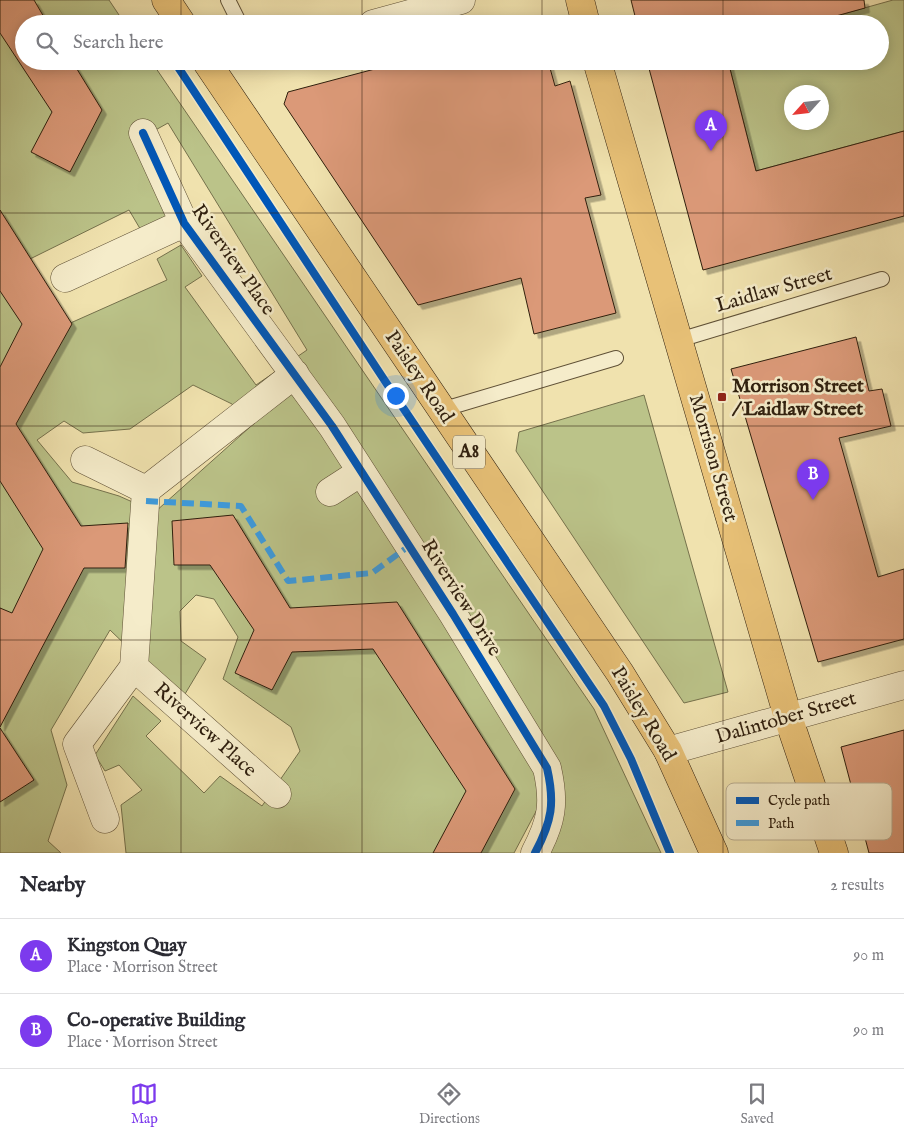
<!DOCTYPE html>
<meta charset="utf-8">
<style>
:root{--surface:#fff;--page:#f2f2f3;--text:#2b2b33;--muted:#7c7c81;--line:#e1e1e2;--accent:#7c3aed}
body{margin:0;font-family:"IM FELL English",serif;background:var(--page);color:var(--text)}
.compass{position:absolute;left:784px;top:85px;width:45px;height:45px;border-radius:50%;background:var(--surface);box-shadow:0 2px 12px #0003;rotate:243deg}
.you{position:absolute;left:395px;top:395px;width:18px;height:18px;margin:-12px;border:4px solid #fff;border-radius:50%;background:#1a73e8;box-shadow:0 0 0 8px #1a73e833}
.badge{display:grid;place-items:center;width:32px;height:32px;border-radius:50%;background:var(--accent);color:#fff;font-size:16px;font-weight:700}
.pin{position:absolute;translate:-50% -41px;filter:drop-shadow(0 1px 2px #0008)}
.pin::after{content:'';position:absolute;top:26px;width:18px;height:15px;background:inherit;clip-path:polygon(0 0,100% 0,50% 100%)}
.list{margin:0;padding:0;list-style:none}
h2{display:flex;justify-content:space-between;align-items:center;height:65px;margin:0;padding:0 20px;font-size:21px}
h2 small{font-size:16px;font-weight:400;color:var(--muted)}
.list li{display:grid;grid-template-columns:32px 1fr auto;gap:15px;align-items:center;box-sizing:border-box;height:75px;padding:0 20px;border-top:1px solid var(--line)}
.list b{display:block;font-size:19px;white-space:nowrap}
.list p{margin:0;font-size:16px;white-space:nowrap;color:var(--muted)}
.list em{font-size:16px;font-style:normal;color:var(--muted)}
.icon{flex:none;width:28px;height:28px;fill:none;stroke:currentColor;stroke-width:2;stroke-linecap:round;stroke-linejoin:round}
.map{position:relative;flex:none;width:904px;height:853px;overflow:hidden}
.search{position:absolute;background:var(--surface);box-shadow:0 2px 12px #0003;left:15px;right:15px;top:15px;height:55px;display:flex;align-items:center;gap:12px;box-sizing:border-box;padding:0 18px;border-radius:28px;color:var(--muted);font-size:19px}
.sheet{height:215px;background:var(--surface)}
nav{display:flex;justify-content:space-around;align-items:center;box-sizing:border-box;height:70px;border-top:1px solid var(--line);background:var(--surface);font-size:14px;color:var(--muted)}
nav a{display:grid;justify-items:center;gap:2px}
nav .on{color:var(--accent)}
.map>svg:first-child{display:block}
.green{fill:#bbc389;stroke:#75714c;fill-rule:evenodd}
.building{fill:#db9978;stroke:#2f1f0e;filter:url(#shadow)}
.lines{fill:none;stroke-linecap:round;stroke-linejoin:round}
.service-casing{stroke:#5f5036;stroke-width:16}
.minor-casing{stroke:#5f5036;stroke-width:29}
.primary-casing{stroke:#2f1f0e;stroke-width:29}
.service{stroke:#f5ecca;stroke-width:14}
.minor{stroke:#f5ecca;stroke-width:28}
.primary{stroke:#e8c177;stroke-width:28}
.quiet{stroke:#3d9bde;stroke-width:6;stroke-dasharray:12 6;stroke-linecap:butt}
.cycleway-casing{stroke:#f5ecca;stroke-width:11}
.cycleway{stroke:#0057b8;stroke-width:8}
.grid{fill:none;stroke:#2f1f0e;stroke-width:1;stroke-opacity:0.55}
.poi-dot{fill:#8f2418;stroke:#f5ecca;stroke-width:2}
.labels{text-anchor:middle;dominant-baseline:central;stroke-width:5;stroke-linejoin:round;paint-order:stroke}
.shield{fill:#f5ecca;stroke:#6a5c46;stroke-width:1}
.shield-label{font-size:19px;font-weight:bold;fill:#2f1f0e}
.street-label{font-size:20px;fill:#2f1f0e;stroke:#f5ecca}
.poi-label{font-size:20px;font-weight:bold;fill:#2f1f0e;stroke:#f5ecca;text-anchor:start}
.key{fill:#f5ecca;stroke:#baae92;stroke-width:1}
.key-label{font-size:14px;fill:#2f1f0e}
</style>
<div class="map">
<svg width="904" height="853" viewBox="0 0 904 853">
<defs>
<filter id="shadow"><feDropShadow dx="4.5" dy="4.5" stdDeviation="0" flood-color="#0004"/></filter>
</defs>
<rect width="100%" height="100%" fill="#f0e2ae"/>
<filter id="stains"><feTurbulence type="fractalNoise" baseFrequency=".004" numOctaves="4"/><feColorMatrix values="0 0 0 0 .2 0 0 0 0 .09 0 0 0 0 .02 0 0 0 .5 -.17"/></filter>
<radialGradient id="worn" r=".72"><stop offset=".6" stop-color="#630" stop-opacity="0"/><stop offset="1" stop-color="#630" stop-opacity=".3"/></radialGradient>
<!-- green -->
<path class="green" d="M0 0H109L125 24H24V61H151L594 709 661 853H543L564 798 536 747 524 755 535 770 541 802 514 853H126L121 805 142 790 119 765 105 771 95 755 133 696 161 721 146 736 204 793 220 776 262 806 300 751 291 727 223 679 238 637 214 599 196 595 180 611 181 641 206 659 182 699 110 630 51 730 67 785 48 841 61 853H0ZM168 123 307 350 256 385 185 287 202 276 181 245 157 259 167 280 66 325 30 259 129 210 142 232 171 220 134 142ZM193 385 232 404 250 427 155 512 119 496 72 482 37 440 64 421 83 433 130 429Z
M893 0H904V131L756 171 728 61H880V24H807ZM792 92H822V122H792Z
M644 395 728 692 684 703 516 451 519 432Z"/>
<!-- building -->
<path class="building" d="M0 0H34L48 24H24V61H72L102 110 70 172 31 152 52 112 0 33Z
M631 0H864L865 8 807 24H637Z
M405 61H548L555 86 570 81 601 195 585 198 616 313 534 334 521 278 418 305 284 104 288 92Z
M647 61H728L756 171 904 131V216L703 270Z
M0 210 72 324 16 424 81 526 128 523 125 568H84L0 727V608L12 613 43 549 0 481V367L22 324 0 291Z
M856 337 869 391 882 389 891 426 839 438 878 577 904 569V639L818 662 731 369Z
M233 515 290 608 397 602 515 789 481 853H433L466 791 373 649 292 652 272 690 235 673 254 630 210 565H174L172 521Z
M0 728 34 780 0 802Z
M904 730V853H869L841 747Z"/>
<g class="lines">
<defs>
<path id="service" d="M228 0 240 24
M679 340 882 279
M441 410 616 358"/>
<path id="minor" d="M373 24 461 0
M143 133 184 223 332 426 453 614 547 768C555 803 552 821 535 853
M65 278 184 223
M85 460 146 490
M330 492 361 472
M134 667 277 794
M668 751 904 685
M105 819 77 744 134 667 146 490 295 374"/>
<path id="primary" d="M166 0 182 24
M580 0 586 24
M206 61 620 673 668 751 714 853
M597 61 788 717 834 853"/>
</defs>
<!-- service casing -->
<use href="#service" class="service-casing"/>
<!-- minor casing -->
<use href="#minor" class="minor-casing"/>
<!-- primary casing -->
<use href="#primary" class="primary-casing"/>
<!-- service -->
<use href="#service" class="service"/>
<!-- minor -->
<use href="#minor" class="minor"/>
<!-- primary -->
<use href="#primary" class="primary"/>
<!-- quiet -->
<path class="quiet" d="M146 501 241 506 288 581 372 573 409 546"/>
<defs>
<path id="cycleway" d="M174 61 387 384 604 706 631 759 670 853
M143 133 184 223 332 426 453 614 547 768C555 803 552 821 535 853"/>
</defs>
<!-- cycleway casing -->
<use href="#cycleway" class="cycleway-casing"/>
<!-- cycleway -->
<use href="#cycleway" class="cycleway"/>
</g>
<!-- grid -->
<path class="grid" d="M181 0V24M362 0V24M542 0V24M723 0V24M181 61V853M362 61V853M542 61V853M723 61V853M0 213H904M0 426H904M0 640H904"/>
<!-- markers -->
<rect class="poi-dot" x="717" y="392" width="10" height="10" rx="2.5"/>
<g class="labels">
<!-- shield labels -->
<rect class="shield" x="453" y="435.5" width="32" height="33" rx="4"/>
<g class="shield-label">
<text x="469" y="452">A8</text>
</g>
<!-- street labels -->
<g class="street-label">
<text transform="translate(233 260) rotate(55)">Riverview Place</text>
<text transform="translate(774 290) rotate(-16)">Laidlaw Street</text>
<text transform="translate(419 377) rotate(56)">Paisley Road</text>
<text transform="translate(713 458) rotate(74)">Morrison Street</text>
<text transform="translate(461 598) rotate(58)">Riverview Drive</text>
<text transform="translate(643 714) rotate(59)">Paisley Road</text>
<text transform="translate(786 718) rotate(-16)">Dalintober Street</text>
<text transform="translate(205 730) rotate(42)">Riverview Place</text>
</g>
<!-- poi labels -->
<g class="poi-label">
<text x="732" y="386">Morrison Street<tspan x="732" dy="23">/ Laidlaw Street</tspan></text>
</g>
</g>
<!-- legend -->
<rect x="726" y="783" width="166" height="57" rx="8" class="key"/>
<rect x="736" y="797" width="23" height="7" fill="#0057b8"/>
<rect x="736" y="820" width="23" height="6" fill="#3d9bde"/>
<g class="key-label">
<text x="768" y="805">Cycle path</text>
<text x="768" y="828">Path</text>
</g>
<rect width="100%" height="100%" filter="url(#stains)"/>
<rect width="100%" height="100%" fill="url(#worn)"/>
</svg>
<svg class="compass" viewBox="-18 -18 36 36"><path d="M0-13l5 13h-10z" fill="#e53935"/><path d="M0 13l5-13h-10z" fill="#7c7c81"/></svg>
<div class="you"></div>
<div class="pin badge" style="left:711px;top:151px">A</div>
<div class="pin badge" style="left:813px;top:500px">B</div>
<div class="search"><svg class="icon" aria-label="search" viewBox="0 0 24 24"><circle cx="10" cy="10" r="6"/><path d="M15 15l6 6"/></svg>Search here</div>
</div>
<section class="sheet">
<h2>Nearby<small>2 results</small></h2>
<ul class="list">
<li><span class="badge">A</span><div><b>Kingston Quay</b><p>Place · Morrison Street</p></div><em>90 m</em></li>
<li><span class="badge">B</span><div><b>Co-operative Building</b><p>Place · Morrison Street</p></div><em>90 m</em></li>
</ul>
</section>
<nav>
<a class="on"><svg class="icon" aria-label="map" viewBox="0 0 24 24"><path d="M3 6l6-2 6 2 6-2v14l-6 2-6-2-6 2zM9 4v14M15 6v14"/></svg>Map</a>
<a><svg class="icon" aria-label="directions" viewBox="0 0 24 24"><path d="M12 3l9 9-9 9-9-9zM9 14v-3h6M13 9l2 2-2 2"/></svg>Directions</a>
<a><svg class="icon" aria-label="saved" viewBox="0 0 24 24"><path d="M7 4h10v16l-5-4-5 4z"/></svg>Saved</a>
</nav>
